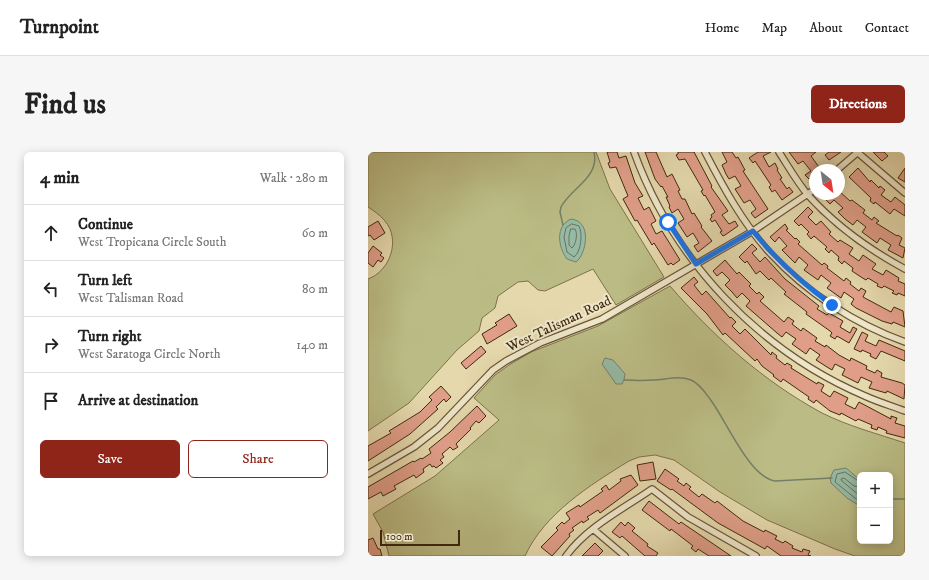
<!DOCTYPE html>
<meta charset="utf-8">
<style>
:root{--surface:#fff;--page:#f6f6f6;--text:#222;--muted:#767676;--line:#e0e0e0;--accent:#8f2418}
body{margin:0;font-family:"IM FELL DW Pica",serif;background:var(--page);color:var(--text)}
.controls{position:absolute;right:12px;bottom:12px;display:grid;overflow:hidden;border-radius:6px;box-shadow:0 2px 10px #0003}
.controls button{width:36px;height:36px;display:grid;place-items:center;padding:0;border:0;border-bottom:1px solid var(--line);background:var(--surface);color:var(--text);font:20px sans-serif}
.compass{position:absolute;left:441px;top:12px;width:36px;height:36px;border-radius:50%;background:var(--surface);box-shadow:0 2px 10px #0003;rotate:150deg}
.scale{position:absolute;left:12px;bottom:10px;width:80px;box-sizing:border-box;padding-left:4px;border:2px solid #41290f;border-top:0;font-size:11px;line-height:14px;white-space:nowrap;color:#41290f;-webkit-text-stroke:3px #ede6c9;paint-order:stroke}
.stop{position:absolute;width:12px;height:12px;margin:-9px;border:3px solid #1a73e8;border-radius:50%;background:#fff}
.stop.end{background:#1a73e8;border-color:#fff;box-shadow:0 1px 4px #0008}
.list{margin:0;padding:0;list-style:none}
h2{display:flex;justify-content:space-between;align-items:center;height:52px;margin:0;padding:0 16px;font-size:17px}
h2 small{font-size:13px;font-weight:400;color:var(--muted)}
.list li{display:grid;grid-template-columns:26px 1fr auto;gap:12px;align-items:center;box-sizing:border-box;height:56px;padding:0 16px;border-top:1px solid var(--line)}
.list b{display:block;font-size:15px;white-space:nowrap}
.list p{margin:0;font-size:13px;white-space:nowrap;color:var(--muted)}
.list em{font-size:13px;font-style:normal;color:var(--muted)}
.actions{display:flex;gap:8px;padding:12px 16px}
.actions a{flex:1;padding:9px 0;border:1px solid var(--accent);border-radius:6px;text-align:center;font-size:14px;color:var(--accent)}
.actions .main{background:var(--accent);color:#fff}
.icon{flex:none;width:22px;height:22px;fill:none;stroke:currentColor;stroke-width:2;stroke-linecap:round;stroke-linejoin:round}
.map{position:relative;flex:none;width:537px;height:404px;overflow:hidden;border-radius:6px}
header{display:flex;align-items:center;gap:24px;box-sizing:border-box;height:56px;padding:0 20px;background:var(--surface);border-bottom:1px solid var(--line)}
header strong{font-size:19px}
nav{display:flex;gap:22px;margin-inline-start:auto;font-size:14px}
.intro{display:flex;align-items:center;justify-content:space-between;box-sizing:border-box;height:96px;padding:0 24px}
h1{margin:0;font-size:28px}
.button{padding:10px 18px;border-radius:6px;background:var(--accent);color:#fff;font-size:14px;font-weight:700}
main{display:flex;gap:24px;padding:0 24px}
aside{flex:1;background:var(--surface);border-radius:6px;box-shadow:0 2px 10px #0003}
.map>svg:first-child{display:block}
.green{fill:#bbbc85;stroke:#7e724a;fill-rule:evenodd}
.water{fill:#96baa5;stroke:#748069}
.lines{fill:none;stroke-linecap:round;stroke-linejoin:round}
.shore{stroke:#6c725a;stroke-width:1}
.stream{stroke:#748069;stroke-width:1.5}
.building{fill:#e09e89;stroke:#41290f}
.minor-casing{stroke:#6a5536;stroke-width:8}
.minor{stroke:#ede6c9;stroke-width:5.5}
.route{stroke:#1a73e8;stroke-width:5}
.labels{text-anchor:middle;dominant-baseline:central;stroke-width:4;stroke-linejoin:round;paint-order:stroke}
.street-label{font-size:14px;fill:#41290f;stroke:#ede6c9}
</style>
<header>
<strong>Turnpoint</strong>
<nav><a>Home</a><a>Map</a><a>About</a><a>Contact</a></nav>
</header>
<div class="intro"><h1>Find us</h1><a class="button">Directions</a></div>
<main>
<aside>
<h2>4 min<small>Walk · 280 m</small></h2>
<ul class="list">
<li><svg class="icon" aria-label="ahead" viewBox="0 0 24 24"><path d="M12 20V5M6 11l6-6 6 6"/></svg><div><b>Continue</b><p>West Tropicana Circle South</p></div><em>60 m</em></li>
<li><svg class="icon" aria-label="left" viewBox="0 0 24 24"><path d="M17 20v-9H6M10 6l-5 5 5 5"/></svg><div><b>Turn left</b><p>West Talisman Road</p></div><em>80 m</em></li>
<li><svg class="icon" aria-label="right" viewBox="0 0 24 24"><path d="M7 20v-9h11M14 6l5 5-5 5"/></svg><div><b>Turn right</b><p>West Saratoga Circle North</p></div><em>140 m</em></li>
<li><svg class="icon" aria-label="arrive" viewBox="0 0 24 24"><path d="M6 21V4h12l-3 4 3 4H6"/></svg><div><b>Arrive at destination</b></div></li>
</ul>
<div class="actions"><a class="main">Save</a><a>Share</a></div>
</aside>
<div class="map">
<svg width="537" height="404" viewBox="0 0 537 404">
<rect width="100%" height="100%" fill="#e4d8ac"/>
<filter id="stains"><feTurbulence type="fractalNoise" baseFrequency=".005" numOctaves="4"/><feColorMatrix values="0 0 0 0 .2 0 0 0 0 .09 0 0 0 0 .02 0 0 0 .5 -.17"/></filter>
<radialGradient id="worn" r=".72"><stop offset=".6" stop-color="#630" stop-opacity="0"/><stop offset="1" stop-color="#630" stop-opacity=".3"/></radialGradient>
<!-- green -->
<path class="green" d="M0 0H228L242 37 296 125 248 153 225 117 177 139 170 138 160 129 150 130 130 144 127 156 114 166 111 179 89 198 41 251 0 279V127C22 119 33 88 17 69 12 63 6 59 0 55Z
M302 134C346 185 395 229 454 261 480 274 510 282 537 291V404H487L467 397 399 368 352 340 306 308 287 303 271 305 261 309C222 333 176 362 157 404H21L15 380 5 362 67 324 131 268 106 246 127 223 141 213 163 200 230 174ZM492 323H522V389H492Z"/>
<!-- water -->
<path class="water" d="M203 67C225 69 218 103 208 110L199 107C190 95 187 74 203 67Z
M237 206 245 208 257 222 256 228 254 232H248L234 212Z
M478 316 492 328V354L479 346 463 331 462 326 466 318Z"/>
<g class="lines">
<!-- shore -->
<path class="shore" d="M204 72 211 74C215 82 213 100 206 105L199 100 196 85 198 76Z
M203 77H207C210 82 208 92 204 96L201 93V84Z
M492 330 477 320 469 322 467 330 492 350
M492 335 486 334 476 326 473 327 474 329 492 344"/>
<!-- stream -->
<path class="stream" d="M195 73 192 60 193 55C203 36 232 25 226 0
M256 228C266 228 275 229 284 228 297 228 310 223 323 228 331 231 337 240 342 247 358 268 381 325 407 329L464 326
M522 347H537"/>
</g>
<!-- building -->
<path class="building" d="M239 0H249L251 6 258 4 267 31 275 44 270 46 276 58 281 55 288 69 283 72 288 82 294 79 312 108 305 113 303 111 300 113 286 91 284 93 269 68 267 69 255 47 260 44 248 15 242 16 240 11 242 10Z
M277 0H288L299 25 304 22 312 38 310 39 314 47H317L324 62 326 61 334 74 333 75 344 89 330 100 326 94 331 91 325 81 319 85 310 71 316 67 310 57 304 61 301 55 302 54 298 45H300L294 34 293 35 287 27Z
M310 0H326L344 34 343 35 360 59 354 63 361 72 367 69 370 74 357 83 355 84 352 80 354 79 347 68 344 70 342 67 344 65 343 63 347 60 337 43 336 44 333 39 335 38 317 7 311 8 308 3 310 2Z
M354 0H364L368 6 370 5 377 18 375 19 400 57 387 66 383 61 388 57 382 48 376 51 367 37 373 34 367 24 361 27 358 22 354 13 359 10Z
M390 0H403L395 4 401 15 407 11 410 17 409 18 414 26 412 27 419 37 421 35 425 40 414 48 407 38 404 40 401 35 403 33 387 9 385 11 381 6Z
M421 0H448L443 4 453 18H447V25L446 24 441 27 437 23 443 19 435 9 430 12Z
M461 0H473L461 8 457 3Z
M505 0H516L520 4 514 9Z
M490 16 502 30 503 28 511 36 512 34 517 38 513 43 523 50 527 45 537 53V64L526 57 522 62 507 50 506 52 502 49 503 46 481 25Z
M537 16V30L530 26Z
M471 39 482 49 484 48 497 58 495 61 504 68 506 65 511 69 508 71 529 84 530 83 534 86 531 93 537 96 535 106 520 98 523 93 512 86 509 91 494 80 498 75 489 68 485 73 477 67 470 60 475 56 466 48 462 52 457 47 462 42H471Z
M440 55 445 60 440 65 448 73 453 69 463 80 461 82 470 90 472 88 485 96 481 102 491 109 495 103 508 112 504 117 515 123 518 118 531 126 530 129 537 132V144L530 141 529 143 524 141 526 139 516 134 514 136 509 134 510 132 500 126 498 128 493 125 484 119 485 116 476 109 474 112 470 108 471 105 463 98 461 101 457 97 459 95 446 84 443 87 439 82 441 80 433 72 431 74 426 69Z
M10 69 17 81 6 88 2 83 0 84V75Z
M417 72 420 77 418 78 427 87 428 86 432 90 430 92 454 113 456 111 460 114 459 116 476 129 478 126 483 130 482 132 491 139 493 136 498 139 495 145 523 160 526 155 535 159 537 175 525 170 524 172 514 169 488 156 483 152 486 147 476 140 473 146 459 136 463 131 453 123 450 128 436 118 440 113 431 105 427 111 414 98 419 94 411 85 407 90 402 85Z
M384 92 389 97 384 101 392 110 397 105 417 127 451 154 449 157 459 163 461 161 475 169 472 175 482 181 485 175 489 177 481 191 469 184 467 187 462 184 464 181 462 179 438 162 439 160 416 142 418 140 403 126 401 128 392 119 388 122 379 109 377 111 371 105Z
M5 94 14 101 12 103 16 106 13 110 10 108 5 115 0 111V101Z
M357 108 369 122 371 120 383 132 381 134 389 142 391 140 396 145 392 149 416 170 420 165 426 169 424 172 433 179 435 176 449 186 447 189 457 195 458 193 471 203 482 209 483 206 499 214 498 217 507 221 509 218 514 221 513 225 534 231 537 233 536 247 519 239 518 241 501 236 504 230 493 225 490 231 474 223 477 217 467 212 464 218 459 215 448 208 452 203 442 196 438 202 424 192 428 187 418 180 414 185 409 181 378 154 382 149 374 141 369 146 364 140 357 133 362 128 354 120 349 124 345 119Z
M326 125 330 130 326 133 334 143 338 139 362 166 363 165 368 170 364 174 372 182 377 177 403 203 404 200 409 204 408 206 417 213 419 211 424 214 423 216 449 232 450 230 456 233 453 239 462 245 466 239 480 246 477 252 487 257 491 250 523 267V264L529 266 527 271 537 274V286L518 281 519 279 510 275 509 278 503 276 504 273 490 267 488 269 473 261 472 263 462 259 448 248 446 251 440 247 441 245 415 227 413 230 405 224 406 223 394 214 389 207 387 209 357 181 355 183 339 162 313 136Z
M141 162 149 174 119 192 114 182 129 173 127 171Z
M494 180 500 183 497 189 508 194 511 188 537 199V209L513 199 508 207 502 204 503 202 494 198 493 200 486 197Z
M113 194 118 200 98 217 93 211Z
M73 234 83 245 78 250 76 247 68 255 70 257 42 282 0 309V294L23 281 21 279 52 260 64 248 61 245Z
M109 254 118 264 111 271 108 269 102 276 103 277 88 292 90 295 85 298 82 295 74 302 76 305 72 308 75 311 68 316 66 314 64 315 62 312 55 317 56 320 48 326 46 323 26 334 28 337 15 344 13 340 0 347V335L45 309 46 310 53 306 54 307 63 301 61 297 82 280Z
M285 310 288 327 272 329 269 313Z
M297 317 311 327 309 329 316 334 318 331 323 335 321 337 331 345 334 342 347 351 349 349 375 369 396 380 397 378 409 384 407 387 415 391 417 389 425 394 424 396 434 400 435 397 442 399 440 403 443 404H413L399 394 397 397 350 371 304 337 303 338 289 329Z
M263 323 270 333 232 361 230 358 219 365 221 367 215 371 214 369 204 376 206 378 201 382 202 384 184 404 173 395 190 378 188 376 194 370 196 372 202 367 198 361 211 353 212 355 235 339 233 337 238 333 241 338 253 329 252 327Z
M281 349 311 372 313 370 363 404H341L330 397 328 400 323 396 325 394 320 390 303 377 302 379 274 358Z
M253 370 257 374 260 370 267 376 264 379 280 392 279 394 290 401 288 404H277L254 384 252 386 244 380Z
M5 386 10 397H12L14 404H0V388Z
M227 391 235 399 230 404H214Z"/>
<g class="lines">
<defs>
<path id="minor" d="M266 0C305 108 391 199 497 244 510 250 524 254 537 259
M337 0C355 35 376 73 403 102 439 141 487 172 537 190
M411 0C420 14 429 30 440 43 467 73 502 98 537 117
M489 0 537 41
M469 18 490 0
M0 322 46 295 70 276 125 218 138 209 172 191 234 167 385 79 447 37
M225 377 257 404
M198 404C219 375 255 357 284 337L320 365 388 404"/>
</defs>
<!-- minor casing -->
<use href="#minor" class="minor-casing"/>
<!-- minor -->
<use href="#minor" class="minor"/>
</g>
<g class="lines">
<!-- route -->
<path class="route" d="M300 70 328 112 385 79C408 108 434 131 464 153"/>
</g>
<g class="labels">
<!-- street labels -->
<g class="street-label">
<text transform="translate(191 172) rotate(-25)">West Talisman Road</text>
</g>
</g>
<rect width="100%" height="100%" filter="url(#stains)"/>
<rect width="100%" height="100%" fill="url(#worn)"/>
</svg>
<div class="controls">
<button>+</button>
<button>−</button>
</div>
<svg class="compass" viewBox="-18 -18 36 36"><path d="M0-13l5 13h-10z" fill="#e53935"/><path d="M0 13l5-13h-10z" fill="#767676"/></svg>
<div class="scale">100 m</div>
<div class="stop" style="left:300px;top:70px"></div>
<div class="stop end" style="left:464px;top:153px"></div>
</div>
</main>
